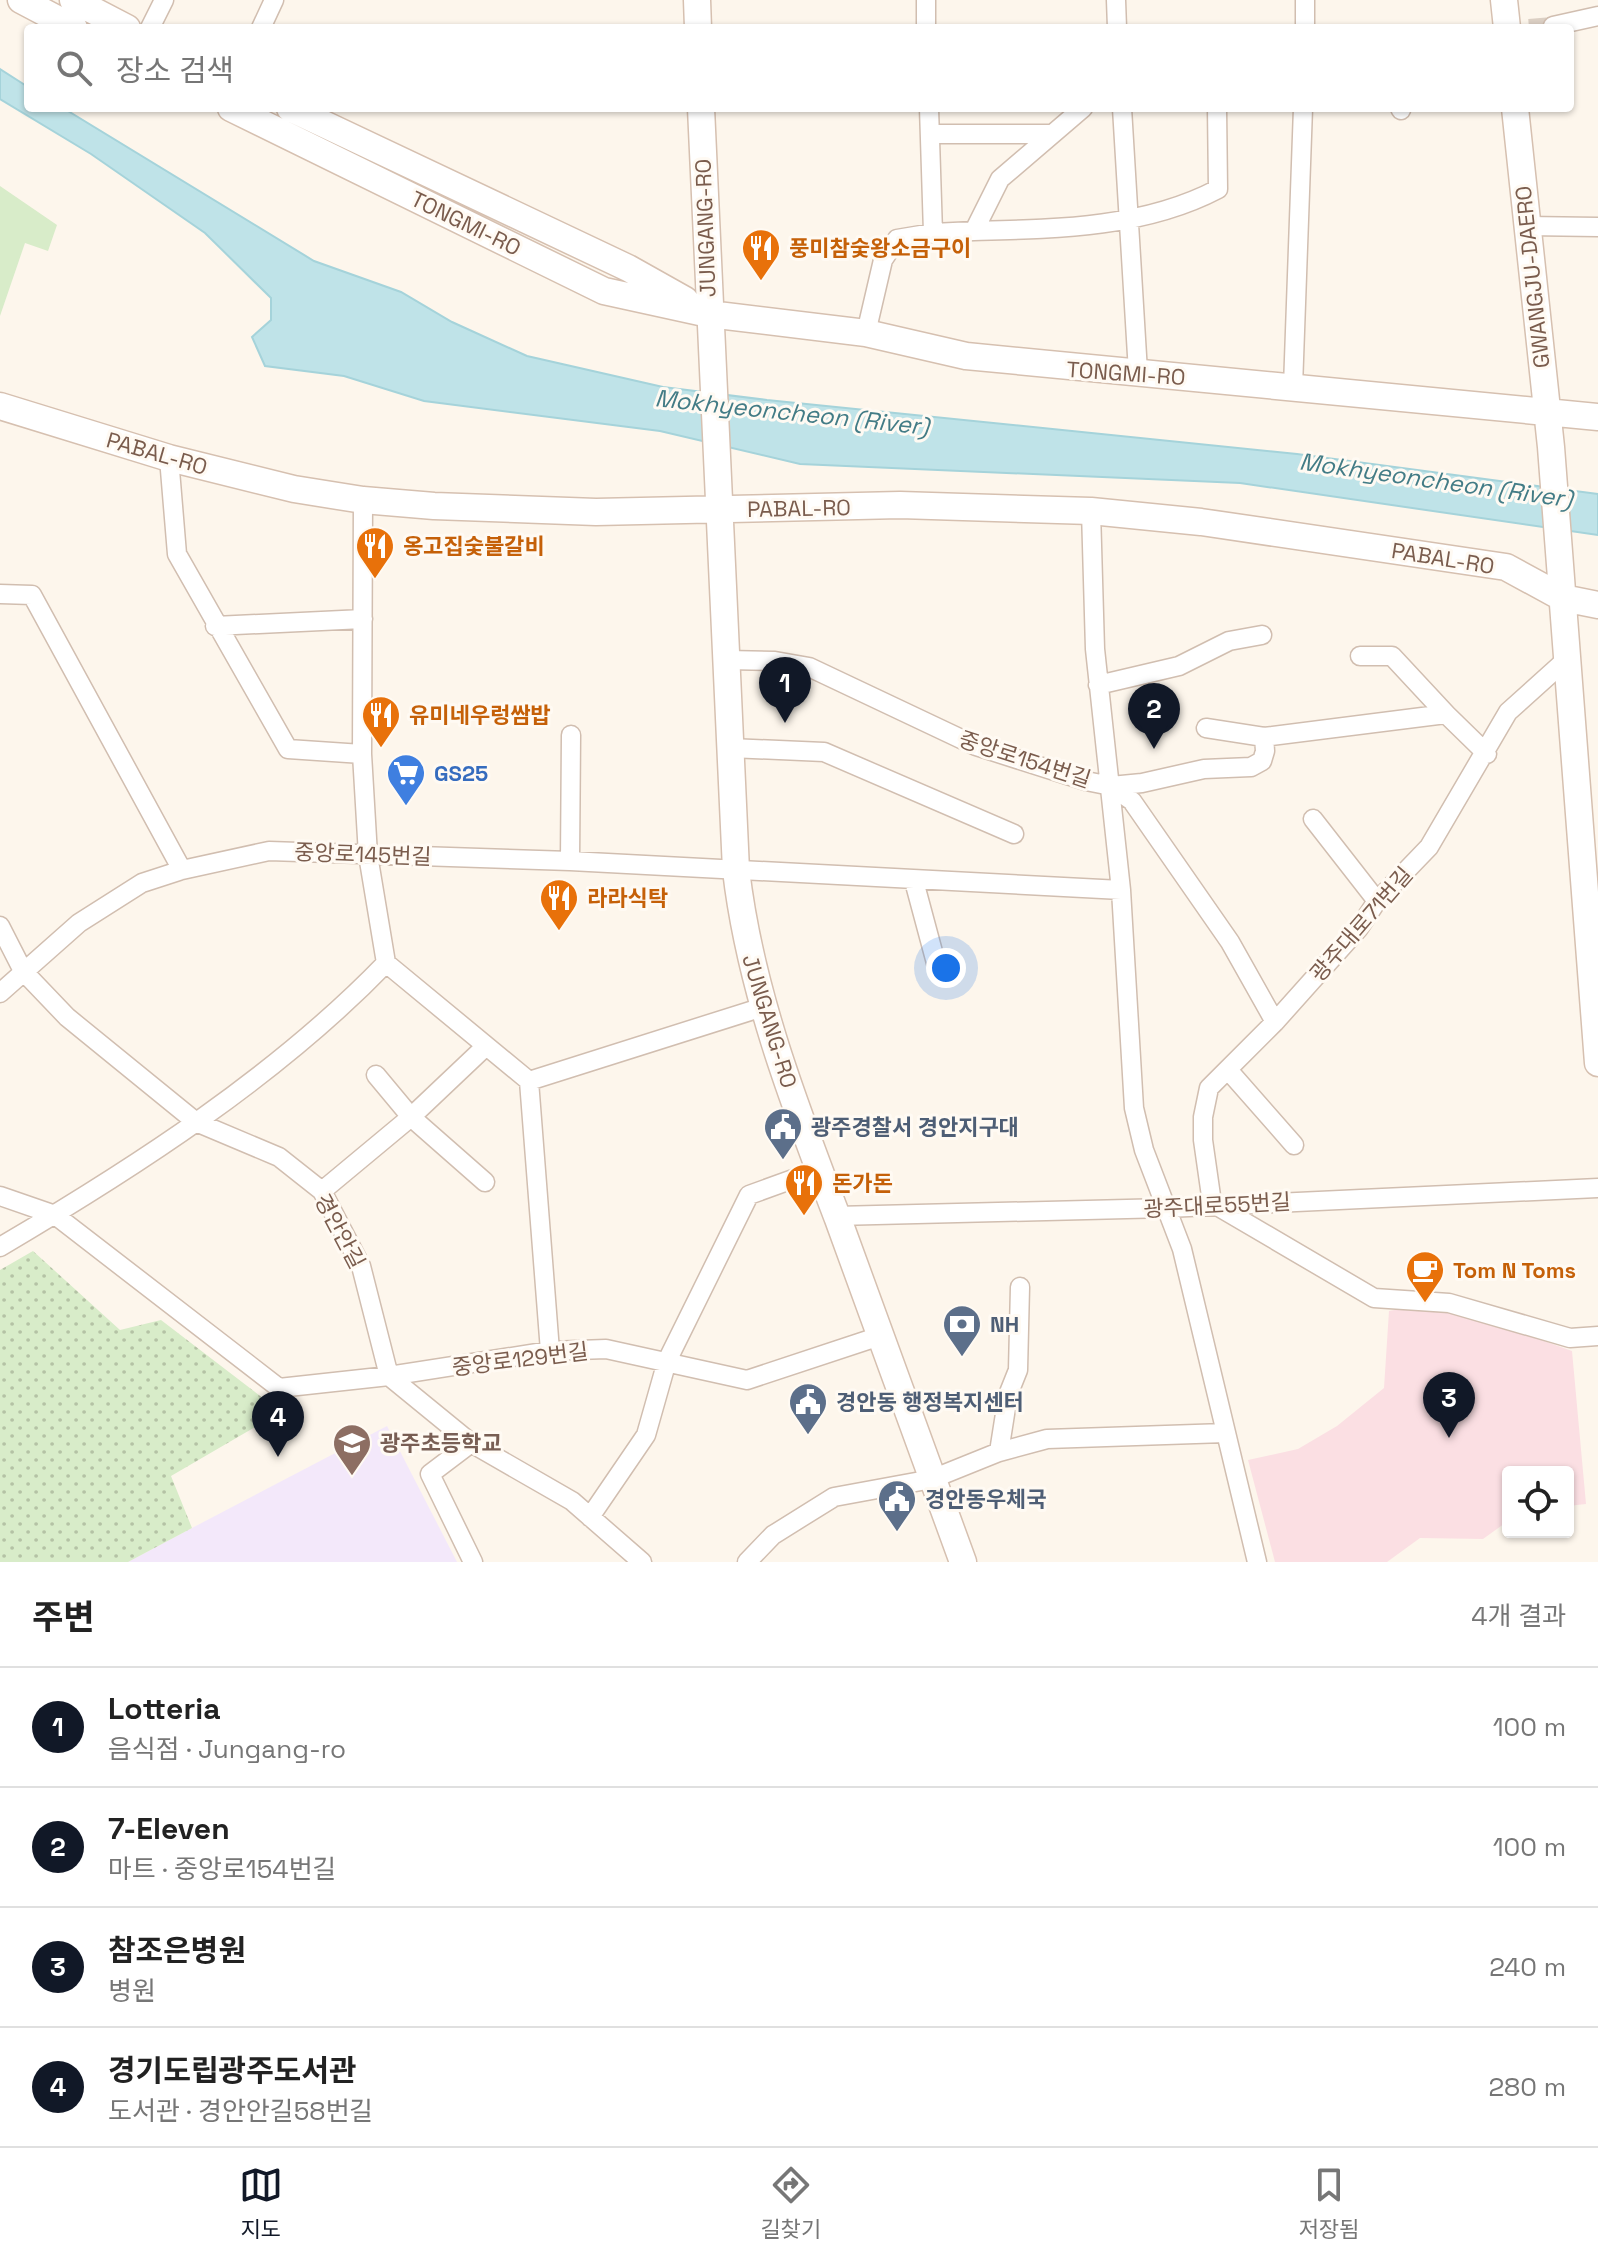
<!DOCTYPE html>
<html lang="ko">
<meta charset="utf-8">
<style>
:root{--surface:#fff;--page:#f2f2f2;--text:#222;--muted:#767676;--line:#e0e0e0;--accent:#111827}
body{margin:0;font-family:"Space Grotesk","Noto Sans KR",sans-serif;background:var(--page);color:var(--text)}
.controls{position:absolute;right:24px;bottom:24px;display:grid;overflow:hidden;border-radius:8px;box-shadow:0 2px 6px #0004}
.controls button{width:72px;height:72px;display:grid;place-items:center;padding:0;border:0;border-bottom:2px solid var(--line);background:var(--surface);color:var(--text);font:40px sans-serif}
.you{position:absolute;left:946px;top:968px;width:28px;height:28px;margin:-20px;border:6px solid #fff;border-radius:50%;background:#1a73e8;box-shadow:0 0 0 12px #1a73e833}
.badge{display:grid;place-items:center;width:52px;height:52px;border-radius:50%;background:var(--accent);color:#fff;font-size:26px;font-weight:700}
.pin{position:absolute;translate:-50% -66px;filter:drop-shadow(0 2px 4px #0008)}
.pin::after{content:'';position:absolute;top:42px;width:28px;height:24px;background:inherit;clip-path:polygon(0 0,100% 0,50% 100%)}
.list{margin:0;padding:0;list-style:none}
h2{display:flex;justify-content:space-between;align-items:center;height:104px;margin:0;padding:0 32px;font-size:34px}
h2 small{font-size:26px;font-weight:400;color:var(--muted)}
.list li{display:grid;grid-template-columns:52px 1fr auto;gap:24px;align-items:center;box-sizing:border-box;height:120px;padding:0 32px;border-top:2px solid var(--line)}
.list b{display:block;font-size:30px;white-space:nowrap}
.list p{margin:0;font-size:26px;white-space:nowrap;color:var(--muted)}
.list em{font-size:26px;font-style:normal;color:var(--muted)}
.icon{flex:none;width:44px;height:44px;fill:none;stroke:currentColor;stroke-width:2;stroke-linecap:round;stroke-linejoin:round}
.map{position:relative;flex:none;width:1598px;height:1562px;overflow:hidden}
.search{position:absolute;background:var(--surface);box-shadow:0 2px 6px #0004;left:24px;right:24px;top:24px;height:88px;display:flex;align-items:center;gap:20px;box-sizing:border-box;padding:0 28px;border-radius:8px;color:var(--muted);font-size:30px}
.sheet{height:584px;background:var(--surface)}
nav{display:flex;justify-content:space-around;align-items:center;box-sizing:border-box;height:112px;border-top:2px solid var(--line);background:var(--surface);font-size:22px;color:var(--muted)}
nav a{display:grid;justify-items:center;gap:4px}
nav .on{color:var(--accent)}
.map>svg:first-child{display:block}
.education{fill:#f3e8fa}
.medical{fill:#fbdfe3}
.grass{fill:#d8ecc9}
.park{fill:url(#park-dots)}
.water{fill:#bfe3e8;stroke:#a5d3da;stroke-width:2}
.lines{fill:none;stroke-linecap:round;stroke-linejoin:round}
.street-tunnel{stroke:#dcd0c4;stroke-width:18;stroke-dasharray:18 9;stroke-linecap:butt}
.street-casing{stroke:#d1beb0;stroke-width:21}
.secondary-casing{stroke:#d6c0b0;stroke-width:29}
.street{stroke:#fff;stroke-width:18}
.secondary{stroke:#fff;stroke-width:26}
.labels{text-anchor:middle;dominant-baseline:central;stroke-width:6;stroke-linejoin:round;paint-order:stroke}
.street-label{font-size:22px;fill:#7a5c4d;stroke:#fffaf3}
.food-label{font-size:22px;font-weight:bold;fill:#c56008;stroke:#fffaf3;text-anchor:start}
.shop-label{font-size:22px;font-weight:bold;fill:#366cbe;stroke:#fffaf3;text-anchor:start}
.service-label{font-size:22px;font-weight:bold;fill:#4e5e75;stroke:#fffaf3;text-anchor:start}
.education-label{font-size:22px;font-weight:bold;fill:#785e54;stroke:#fffaf3;text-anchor:start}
.water-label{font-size:24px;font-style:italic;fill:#437c86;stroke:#fffaf3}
</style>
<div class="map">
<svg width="1598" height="1562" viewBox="0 0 1598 1562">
<defs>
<pattern id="park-dots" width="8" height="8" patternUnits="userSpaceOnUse" patternTransform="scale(2)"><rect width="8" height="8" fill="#d8ecc9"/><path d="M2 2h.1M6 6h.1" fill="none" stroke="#b4c2a5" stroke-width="1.8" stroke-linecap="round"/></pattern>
</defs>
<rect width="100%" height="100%" fill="#fdf6ec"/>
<!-- education -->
<path class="education" d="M387 1426 457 1562H128L192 1528Z"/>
<!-- medical -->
<path class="medical" d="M1425 1304 1449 1307 1572 1351 1586 1504 1568 1506V1472H1508V1521L1483 1539 1420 1538 1387 1562H1275L1248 1460 1298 1449 1337 1426 1384 1388 1389 1311Z"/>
<!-- grass -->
<path class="grass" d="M0 186 57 225 48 251 25 243 0 316Z"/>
<!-- park -->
<path class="park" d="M33 1251 120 1330 161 1320 281 1412 171 1476 192 1528 128 1562H0V1270Z"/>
<!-- water -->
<path class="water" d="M0 69 28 87V108H63L314 261 401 292 452 322 527 356 663 387 767 400 1297 454 1598 494V535L1240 483 800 464 660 431 424 401 344 376 265 366 252 337 271 320V298L205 233 91 154 0 99Z"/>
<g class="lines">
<!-- street-tunnel -->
<path class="street-tunnel" d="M1529 28 1553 26"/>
<defs>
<path id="street" d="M926 0V28
M1116 0 1117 28
M1305 0V28
M1553 26 1598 16
M150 28 164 0
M261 28 274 0
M1122 108 1138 372
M1400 108 1401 110
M930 134H1051
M1527 226 1598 227
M974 231C1056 229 1144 228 1218 189L1217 108
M933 233 974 231 1000 179 1083 108
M866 333 883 260 897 239 933 233 929 108
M1293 387 1303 108
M169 458 177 554 288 749 362 754
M1091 511 1095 649 1121 890 1134 1108 1144 1150 1182 1249 1257 1562
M0 594 32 595 182 870
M215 626 363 619
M1360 656H1392L1446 714
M1568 658 1508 712 1429 847 1377 901 1359 928 1275 1022 1209 1088 1203 1117V1140L1212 1203 1374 1298 1449 1303 1570 1338 1598 1336
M727 660 775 661 809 667 976 746 1086 781 1111 786 1142 783 1204 769 1251 767 1262 761 1265 751 1264 737 1446 714 1487 754
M1098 685 1179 666 1229 641 1262 635
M1206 728 1264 737
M730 748 824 752 1014 834
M1111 786 1132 801 1230 942 1275 1022
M1313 819 1377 901
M570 861 571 735
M914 881 936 963
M0 926 23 971 67 1017 196 1122 279 1157 322 1191 361 1266 389 1376 471 1443 572 1501 642 1562
M386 963 529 1081 763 1007
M0 993 79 923 142 883 182 870 269 851 570 861 1121 890
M1229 1071 1294 1145
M376 1075 411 1117 485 1182
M529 1081 550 1351
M322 1191 411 1117 486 1046
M0 1196 55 1215 279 1388 389 1376 550 1351 606 1349 747 1380 880 1336
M836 1216 1167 1208 1598 1188
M0 1247C134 1168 277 1076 386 963L368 855 362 754 363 500
M471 1443 430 1474 473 1562
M999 1452 1008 1395 1018 1370 1020 1287
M590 1517 646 1435 667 1361 749 1195 818 1170
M747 1562 773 1535 834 1497 932 1479 999 1452 1047 1439 1225 1433"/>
<path id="secondary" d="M21 0 74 28
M73 0 127 28
M697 0 698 28
M1504 0 1507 28
M231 108 604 291 709 314 866 333 966 356 1598 417
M290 108 628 268 685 300
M701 108 736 870C750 991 795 1106 838 1219 880 1333 921 1448 963 1562
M1515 108 1551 447 1598 1063
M0 406 169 458 294 489 363 500 434 506 596 512 900 505 1091 511 1201 522 1506 567 1563 598 1598 605"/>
</defs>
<!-- street casing -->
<use href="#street" class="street-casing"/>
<!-- secondary casing -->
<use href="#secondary" class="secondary-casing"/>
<!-- street -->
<use href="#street" class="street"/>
<!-- secondary -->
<use href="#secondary" class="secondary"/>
</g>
<!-- icons -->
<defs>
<symbol id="restaurant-pin" viewBox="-11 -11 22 30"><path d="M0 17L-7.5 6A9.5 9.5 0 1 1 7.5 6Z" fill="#e8710a" stroke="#fffaf3"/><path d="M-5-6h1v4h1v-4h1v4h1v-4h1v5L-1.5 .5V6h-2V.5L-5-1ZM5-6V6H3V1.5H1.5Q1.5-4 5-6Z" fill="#fff"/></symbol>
<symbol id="supermarket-pin" viewBox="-11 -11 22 30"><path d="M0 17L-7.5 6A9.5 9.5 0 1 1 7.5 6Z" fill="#3f7fe0" stroke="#fffaf3"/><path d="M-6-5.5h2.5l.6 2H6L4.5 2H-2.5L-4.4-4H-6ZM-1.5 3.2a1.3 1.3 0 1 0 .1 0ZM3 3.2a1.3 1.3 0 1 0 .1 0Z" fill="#fff"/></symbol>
<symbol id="civic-pin" viewBox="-11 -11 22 30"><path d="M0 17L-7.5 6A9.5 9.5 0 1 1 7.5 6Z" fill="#5c6f8a" stroke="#fffaf3"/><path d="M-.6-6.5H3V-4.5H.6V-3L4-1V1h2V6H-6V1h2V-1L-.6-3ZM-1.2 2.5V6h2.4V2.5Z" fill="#fff"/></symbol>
<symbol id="cafe-pin" viewBox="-11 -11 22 30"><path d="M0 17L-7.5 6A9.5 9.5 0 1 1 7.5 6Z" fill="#e8710a" stroke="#fffaf3"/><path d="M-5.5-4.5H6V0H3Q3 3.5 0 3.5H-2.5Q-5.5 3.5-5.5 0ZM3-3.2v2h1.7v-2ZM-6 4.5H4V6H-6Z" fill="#fff"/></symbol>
<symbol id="bank-pin" viewBox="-11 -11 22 30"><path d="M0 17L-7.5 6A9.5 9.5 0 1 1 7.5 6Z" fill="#5c6f8a" stroke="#fffaf3"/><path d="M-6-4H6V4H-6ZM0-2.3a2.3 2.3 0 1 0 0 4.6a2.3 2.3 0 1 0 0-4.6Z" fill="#fff"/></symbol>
<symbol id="school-pin" viewBox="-11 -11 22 30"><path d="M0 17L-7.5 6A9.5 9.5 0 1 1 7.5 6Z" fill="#8d6e63" stroke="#fffaf3"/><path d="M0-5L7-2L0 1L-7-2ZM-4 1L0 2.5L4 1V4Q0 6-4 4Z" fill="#fff"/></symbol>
</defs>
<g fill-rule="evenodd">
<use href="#restaurant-pin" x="739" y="226" width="44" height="60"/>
<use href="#restaurant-pin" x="353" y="524" width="44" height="60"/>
<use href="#restaurant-pin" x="359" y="693" width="44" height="60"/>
<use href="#supermarket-pin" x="384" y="751" width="44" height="60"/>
<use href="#restaurant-pin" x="537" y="876" width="44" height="60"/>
<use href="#civic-pin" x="761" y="1105" width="44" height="60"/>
<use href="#restaurant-pin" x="782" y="1161" width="44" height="60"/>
<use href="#cafe-pin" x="1403" y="1248" width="44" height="60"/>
<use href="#bank-pin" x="940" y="1302" width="44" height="60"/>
<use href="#civic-pin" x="786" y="1380" width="44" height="60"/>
<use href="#school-pin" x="330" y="1421" width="44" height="60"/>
<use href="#civic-pin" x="875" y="1477" width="44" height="60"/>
</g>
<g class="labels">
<!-- street labels -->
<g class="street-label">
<text transform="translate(466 223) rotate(26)">TONGMI-RO</text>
<text transform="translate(705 228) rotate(-92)">JUNGANG-RO</text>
<text transform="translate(1532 277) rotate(-96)">GWANGJU-DAERO</text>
<text transform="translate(1126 373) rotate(4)">TONGMI-RO</text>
<text transform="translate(157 453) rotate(16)">PABAL-RO</text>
<text transform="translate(799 508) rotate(-1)">PABAL-RO</text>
<text transform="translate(1443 558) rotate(9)">PABAL-RO</text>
<text transform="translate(1025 759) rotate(18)">중앙로154번길</text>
<text transform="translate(363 854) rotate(2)">중앙로145번길</text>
<text transform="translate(1361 924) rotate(-49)">광주대로71번길</text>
<text transform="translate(770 1021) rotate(73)">JUNGANG-RO</text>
<text transform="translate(1217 1205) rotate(-3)">광주대로55번길</text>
<text transform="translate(340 1231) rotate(62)">경안안길</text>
<text transform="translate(520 1359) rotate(-7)">중앙로129번길</text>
</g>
<!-- food labels -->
<g class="food-label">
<text x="789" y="248">풍미참숯왕소금구이</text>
<text x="403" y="546">옹고집숯불갈비</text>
<text x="409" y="715">유미네우렁쌈밥</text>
<text x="587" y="898">라라식탁</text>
<text x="832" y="1183">돈가돈</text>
<text x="1453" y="1270">Tom N Toms</text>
</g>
<!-- shop labels -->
<g class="shop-label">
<text x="434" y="773">GS25</text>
</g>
<!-- service labels -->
<g class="service-label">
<text x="811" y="1127">광주경찰서 경안지구대</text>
<text x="990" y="1324">NH</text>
<text x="836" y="1402">경안동 행정복지센터</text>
<text x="925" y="1499">경안동우체국</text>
</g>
<!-- education labels -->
<g class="education-label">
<text x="380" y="1443">광주초등학교</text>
</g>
<!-- water labels -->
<g class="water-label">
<text transform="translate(792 412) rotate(6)">Mokhyeoncheon (River)</text>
<text transform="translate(1436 480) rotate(8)">Mokhyeoncheon (River)</text>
</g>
</g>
</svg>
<div class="controls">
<button><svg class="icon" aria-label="locate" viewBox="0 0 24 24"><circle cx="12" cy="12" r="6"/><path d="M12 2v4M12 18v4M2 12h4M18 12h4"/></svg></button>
</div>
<div class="you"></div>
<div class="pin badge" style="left:785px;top:723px">1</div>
<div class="pin badge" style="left:1154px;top:749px">2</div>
<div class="pin badge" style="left:1449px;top:1438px">3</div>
<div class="pin badge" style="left:278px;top:1457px">4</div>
<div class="search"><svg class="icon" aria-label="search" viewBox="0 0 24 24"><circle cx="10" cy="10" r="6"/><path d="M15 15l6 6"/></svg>장소 검색</div>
</div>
<section class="sheet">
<h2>주변<small>4개 결과</small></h2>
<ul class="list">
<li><span class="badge">1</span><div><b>Lotteria</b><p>음식점 · Jungang-ro</p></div><em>100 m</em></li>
<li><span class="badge">2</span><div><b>7-Eleven</b><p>마트 · 중앙로154번길</p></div><em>100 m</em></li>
<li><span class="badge">3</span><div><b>참조은병원</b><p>병원</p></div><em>240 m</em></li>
<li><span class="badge">4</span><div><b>경기도립광주도서관</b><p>도서관 · 경안안길58번길</p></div><em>280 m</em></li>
</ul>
</section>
<nav>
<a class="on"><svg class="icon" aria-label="map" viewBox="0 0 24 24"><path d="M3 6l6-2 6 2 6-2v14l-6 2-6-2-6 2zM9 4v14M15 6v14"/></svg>지도</a>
<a><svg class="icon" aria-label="directions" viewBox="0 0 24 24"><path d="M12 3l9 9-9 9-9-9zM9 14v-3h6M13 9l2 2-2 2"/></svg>길찾기</a>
<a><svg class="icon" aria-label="saved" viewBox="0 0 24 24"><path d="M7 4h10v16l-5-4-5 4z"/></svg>저장됨</a>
</nav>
